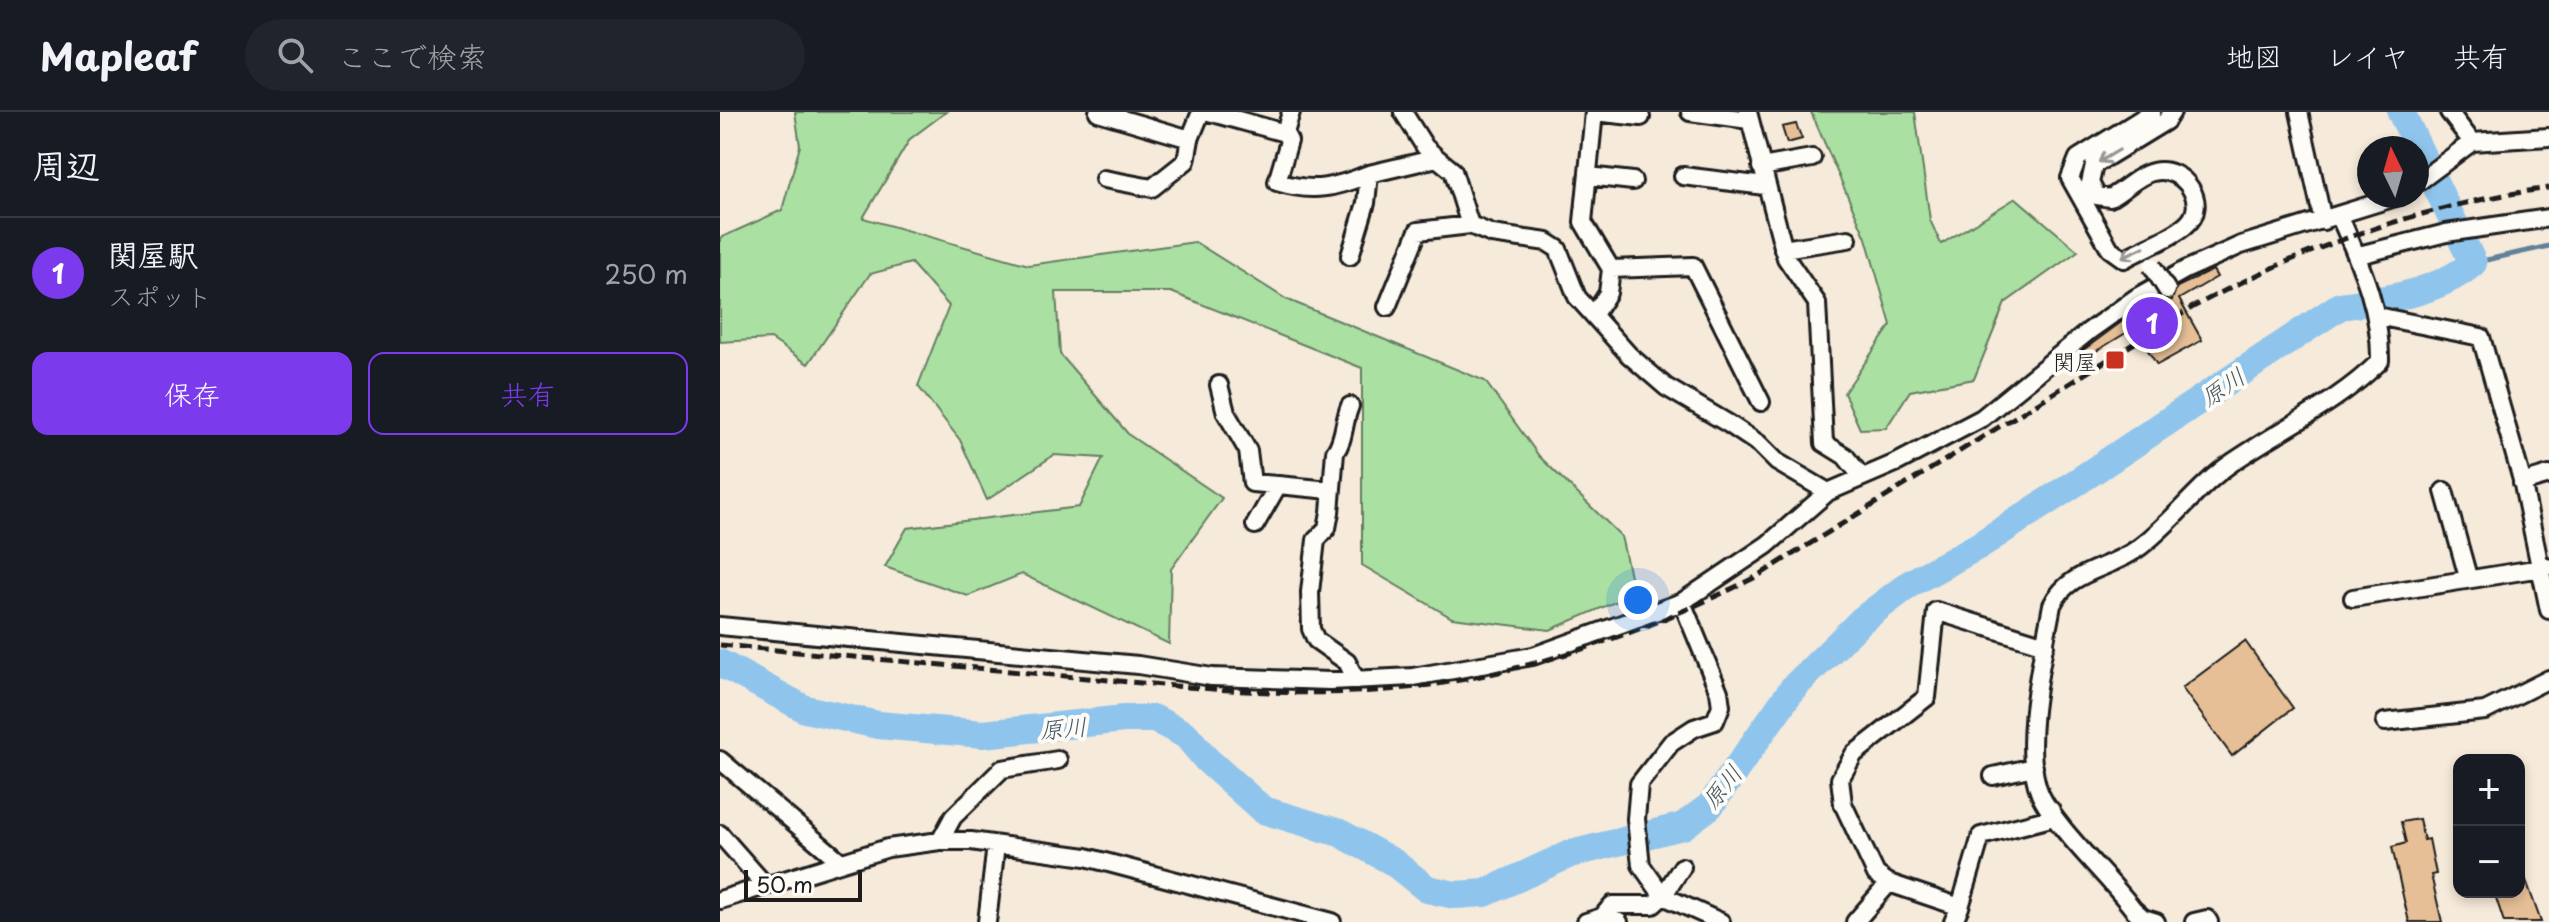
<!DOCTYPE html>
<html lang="ja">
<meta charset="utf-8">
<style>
:root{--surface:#171b24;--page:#20242c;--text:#f1f3f6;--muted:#9ea1a6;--line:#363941;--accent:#7c3aed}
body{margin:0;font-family:"Playpen Sans","Klee One",sans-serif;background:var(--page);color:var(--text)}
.controls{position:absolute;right:24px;bottom:24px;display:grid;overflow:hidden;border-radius:16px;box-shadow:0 4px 12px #0003}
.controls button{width:72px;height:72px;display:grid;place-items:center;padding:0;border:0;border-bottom:2px solid var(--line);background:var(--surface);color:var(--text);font:40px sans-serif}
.compass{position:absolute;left:1637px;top:24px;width:72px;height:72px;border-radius:50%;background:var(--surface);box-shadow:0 4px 12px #0003;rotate:355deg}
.scale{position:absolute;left:24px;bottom:20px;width:118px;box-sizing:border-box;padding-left:8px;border:4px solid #1c1c1c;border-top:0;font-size:22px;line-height:28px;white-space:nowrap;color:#1c1c1c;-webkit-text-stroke:6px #fdfcf7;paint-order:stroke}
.you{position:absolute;left:918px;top:488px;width:28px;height:28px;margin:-20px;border:6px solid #fff;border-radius:50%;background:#1a73e8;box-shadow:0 0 0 12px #1a73e833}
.badge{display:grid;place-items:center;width:52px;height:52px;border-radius:50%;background:var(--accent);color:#fff;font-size:26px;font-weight:700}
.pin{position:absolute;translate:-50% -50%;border:4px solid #fff;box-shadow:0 2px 8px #0006}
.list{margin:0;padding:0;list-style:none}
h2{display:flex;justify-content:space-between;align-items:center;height:104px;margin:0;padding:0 32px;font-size:34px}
h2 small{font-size:26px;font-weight:400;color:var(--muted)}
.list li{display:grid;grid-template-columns:52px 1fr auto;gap:24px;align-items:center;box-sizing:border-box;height:112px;padding:0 32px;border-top:2px solid var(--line)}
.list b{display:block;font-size:30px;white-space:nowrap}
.list p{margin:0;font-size:26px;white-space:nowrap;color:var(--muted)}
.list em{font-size:26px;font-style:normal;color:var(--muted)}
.actions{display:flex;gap:16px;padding:24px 32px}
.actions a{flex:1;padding:18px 0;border:2px solid var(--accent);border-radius:16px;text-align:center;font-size:28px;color:var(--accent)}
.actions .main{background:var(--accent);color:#fff}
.icon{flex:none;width:44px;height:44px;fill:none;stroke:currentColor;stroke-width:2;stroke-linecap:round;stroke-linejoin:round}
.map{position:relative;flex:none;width:1829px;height:810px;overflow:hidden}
header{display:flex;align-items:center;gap:48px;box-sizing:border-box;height:112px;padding:0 40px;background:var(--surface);border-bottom:2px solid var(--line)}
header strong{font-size:38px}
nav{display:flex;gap:44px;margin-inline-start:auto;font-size:28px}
.search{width:560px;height:72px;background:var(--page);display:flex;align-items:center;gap:20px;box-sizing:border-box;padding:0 28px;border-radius:44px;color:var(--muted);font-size:30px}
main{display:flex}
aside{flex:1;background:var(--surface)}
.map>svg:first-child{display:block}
.green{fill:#abe0a3;stroke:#647e60;stroke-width:2}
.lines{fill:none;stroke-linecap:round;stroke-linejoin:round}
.stream{stroke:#618199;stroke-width:5}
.river{stroke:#8fc5ed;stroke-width:28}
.building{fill:#e6bf96;stroke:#1c1c1c;stroke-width:2}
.minor-casing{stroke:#1c1c1c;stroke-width:22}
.minor{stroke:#fdfcf7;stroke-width:16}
.rail{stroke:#1c1c1c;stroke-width:5;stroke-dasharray:12 6;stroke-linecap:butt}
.minor-bridge-casing{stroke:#1c1c1c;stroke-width:22;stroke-linecap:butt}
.minor-bridge{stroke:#fdfcf7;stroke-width:16}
.oneway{stroke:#989794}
.poi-dot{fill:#c8321e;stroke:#fdfcf7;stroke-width:3}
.labels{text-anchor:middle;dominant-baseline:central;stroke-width:8;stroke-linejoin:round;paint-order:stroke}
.poi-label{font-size:22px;fill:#1c1c1c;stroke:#fdfcf7;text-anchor:end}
.water-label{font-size:24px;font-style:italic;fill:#445765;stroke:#fdfcf7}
</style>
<header>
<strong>Mapleaf</strong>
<div class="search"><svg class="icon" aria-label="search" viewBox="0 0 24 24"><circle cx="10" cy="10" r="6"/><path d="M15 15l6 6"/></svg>ここで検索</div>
<nav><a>地図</a><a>レイヤ</a><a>共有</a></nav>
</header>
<main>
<aside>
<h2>周辺<small></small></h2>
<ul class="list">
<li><span class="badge">1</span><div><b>関屋駅</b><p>スポット</p></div><em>250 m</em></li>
</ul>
<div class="actions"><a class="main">保存</a><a>共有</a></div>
</aside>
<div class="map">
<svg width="1829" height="810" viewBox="0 0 1829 810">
<rect width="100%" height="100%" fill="#f6eada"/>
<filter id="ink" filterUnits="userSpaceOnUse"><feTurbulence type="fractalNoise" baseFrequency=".0125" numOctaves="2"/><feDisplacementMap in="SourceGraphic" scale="16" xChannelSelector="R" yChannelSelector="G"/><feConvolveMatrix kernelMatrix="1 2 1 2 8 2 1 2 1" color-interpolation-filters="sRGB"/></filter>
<g filter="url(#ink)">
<!-- green -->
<path class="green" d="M75 0H226L190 27 143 106 309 153 475 130 566 187 765 269 819 344 901 424 914 482 830 518 732 506 642 453V256L451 180H336L340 242 409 323 502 386 451 457 449 532 302 462 248 484 165 455 187 416 359 395 383 346 334 343 267 388 240 328 198 274 229 194 191 151 150 162 88 252 51 227 0 230V126L62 98 80 34Z
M1091 0H1195L1210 108 1221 132 1296 86 1358 139 1285 191 1254 267 1190 279 1166 316 1140 317 1124 281 1171 213 1146 126Z"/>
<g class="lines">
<!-- stream -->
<path class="stream" d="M1753 151 1829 134"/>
<!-- river -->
<path class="river" d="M0 551 85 597 158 613 263 622 404 607H435L466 623 487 648 543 698 620 721 673 750 707 777 735 783 765 781 850 742 963 714 990 694 1073 576 1142 508 1191 471 1260 433 1366 364 1620 194C1665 188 1718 181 1753 151L1681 0"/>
</g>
<!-- building -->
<path class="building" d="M1076 12 1082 27 1067 31 1062 15Z
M1493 158 1497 165 1459 187 1482 228 1437 253 1414 216 1360 249 1362 239 1423 194 1439 185 1452 188 1457 175Z
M1525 529 1573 596 1512 644 1462 576Z
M1699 707 1704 728 1709 727 1716 762 1711 763 1722 810H1689L1680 771 1672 735 1686 731 1681 710Z
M1801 754 1821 810H1784L1774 780H1799Z"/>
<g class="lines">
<defs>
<path id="minor" d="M378 0 470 27 481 0
M489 0 565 21 569 29 557 70C593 81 615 76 649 62
M683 0 705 35 717 46
M970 0 1029 8
M1028 0 1066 146 1097 191 1104 331 1125 344 1141 364
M1432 0 1358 46 1350 66 1390 137 1404 147C1423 136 1448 128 1465 114 1492 93 1463 52 1433 60 1419 63 1403 79 1390 86L1377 84 1370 71 1374 53 1446 9 1452 0
M1579 0 1603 109
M1729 0 1752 30
M565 21 571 0
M1041 55 1092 46
M868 64 913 69
M963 64 1045 74
M384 67 432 76 466 49 470 27
M1697 71 1752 30 1829 25
M1063 137 1128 127
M1639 143 1726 121 1829 106
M630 144 646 91 649 62 717 46 733 59 750 113
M891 157 973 154 1041 290
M667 195 698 119 750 113 772 122 827 130 838 137 857 185 909 243 946 275 1009 312 1039 332 1057 350 1108 380
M875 201 888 181 891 157 863 110 874 0 921 5
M1657 204 1761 225 1802 368 1829 498
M499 273 506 301 528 339 532 371 558 373
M630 294C623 310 625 327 615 340L610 400 607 416 596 428 590 480 591 517 596 528 627 550 636 568
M1802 371 1829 363
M1724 379 1748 465
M535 413 558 373 610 378
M1633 486 1827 455
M0 514 418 553 492 565 610 569 693 565 813 544 962 490 1047 433 1108 380 1178 350 1262 306 1369 219 1417 185 1465 158 1521 133 1679 84
M1665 610 1765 599 1829 567
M0 648 121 750
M1273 664 1314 655
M0 722 45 773
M220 729 233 705 282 657 338 648
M962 755 943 784 1001 810
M1169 771 1156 762 1123 692 1120 667 1134 642 1207 585 1216 499 1325 533
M0 788 168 736 220 729H251L366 745 612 810
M882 805 892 793H933L943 784 921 753 916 707 919 672 951 631 974 616 995 609 1001 594 999 580 962 490
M267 810 276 733
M866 810 882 805 899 810
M1135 810 1169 771 1240 795 1261 724 1327 707 1331 698
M1233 810 1240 795
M1436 810 1423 806 1413 797C1390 766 1334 714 1320 682 1300 635 1323 543 1332 493 1349 458 1388 458 1417 437 1452 412 1477 374 1513 350 1561 317 1618 291 1660 249 1661 196 1640 152 1620 105
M1474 810 1487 807 1489 810"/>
</defs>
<!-- minor casing -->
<use href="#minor" class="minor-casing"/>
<!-- minor -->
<use href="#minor" class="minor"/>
<!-- rail -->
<path class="rail" d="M0 533C122 544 245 555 367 566 487 577 610 591 729 570 839 551 937 514 1036 465L1473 195C1585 135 1703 93 1829 76"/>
<defs>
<path id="minor-bridge" d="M1432 154 1447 178"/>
</defs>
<!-- minor-bridge casing -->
<use href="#minor-bridge" class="minor-bridge-casing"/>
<!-- minor-bridge -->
<use href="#minor-bridge" class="minor-bridge"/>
</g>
<!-- one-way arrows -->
<defs><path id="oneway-shaft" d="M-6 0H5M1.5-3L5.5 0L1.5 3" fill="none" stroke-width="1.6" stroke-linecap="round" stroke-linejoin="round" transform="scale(2)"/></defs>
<g class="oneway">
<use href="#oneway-shaft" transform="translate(1389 44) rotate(149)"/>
<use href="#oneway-shaft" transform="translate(1413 140) rotate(155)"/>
</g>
</g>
<!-- markers -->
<rect class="poi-dot" x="1385" y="238" width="20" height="20" rx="4"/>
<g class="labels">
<!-- poi labels -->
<g class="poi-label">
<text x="1377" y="248">関屋</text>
</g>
<!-- water labels -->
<g class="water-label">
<text transform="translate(1502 274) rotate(-34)">原川</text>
<text transform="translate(343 615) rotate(-5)">原川</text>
<text transform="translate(1001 674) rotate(-51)">原川</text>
</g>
</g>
</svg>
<div class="controls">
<button>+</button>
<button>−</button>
</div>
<svg class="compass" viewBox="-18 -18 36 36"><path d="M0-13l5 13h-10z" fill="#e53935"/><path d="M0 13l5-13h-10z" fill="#9ea1a6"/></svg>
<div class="scale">50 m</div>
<div class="you"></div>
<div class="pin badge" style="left:1432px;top:211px">1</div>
</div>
</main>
